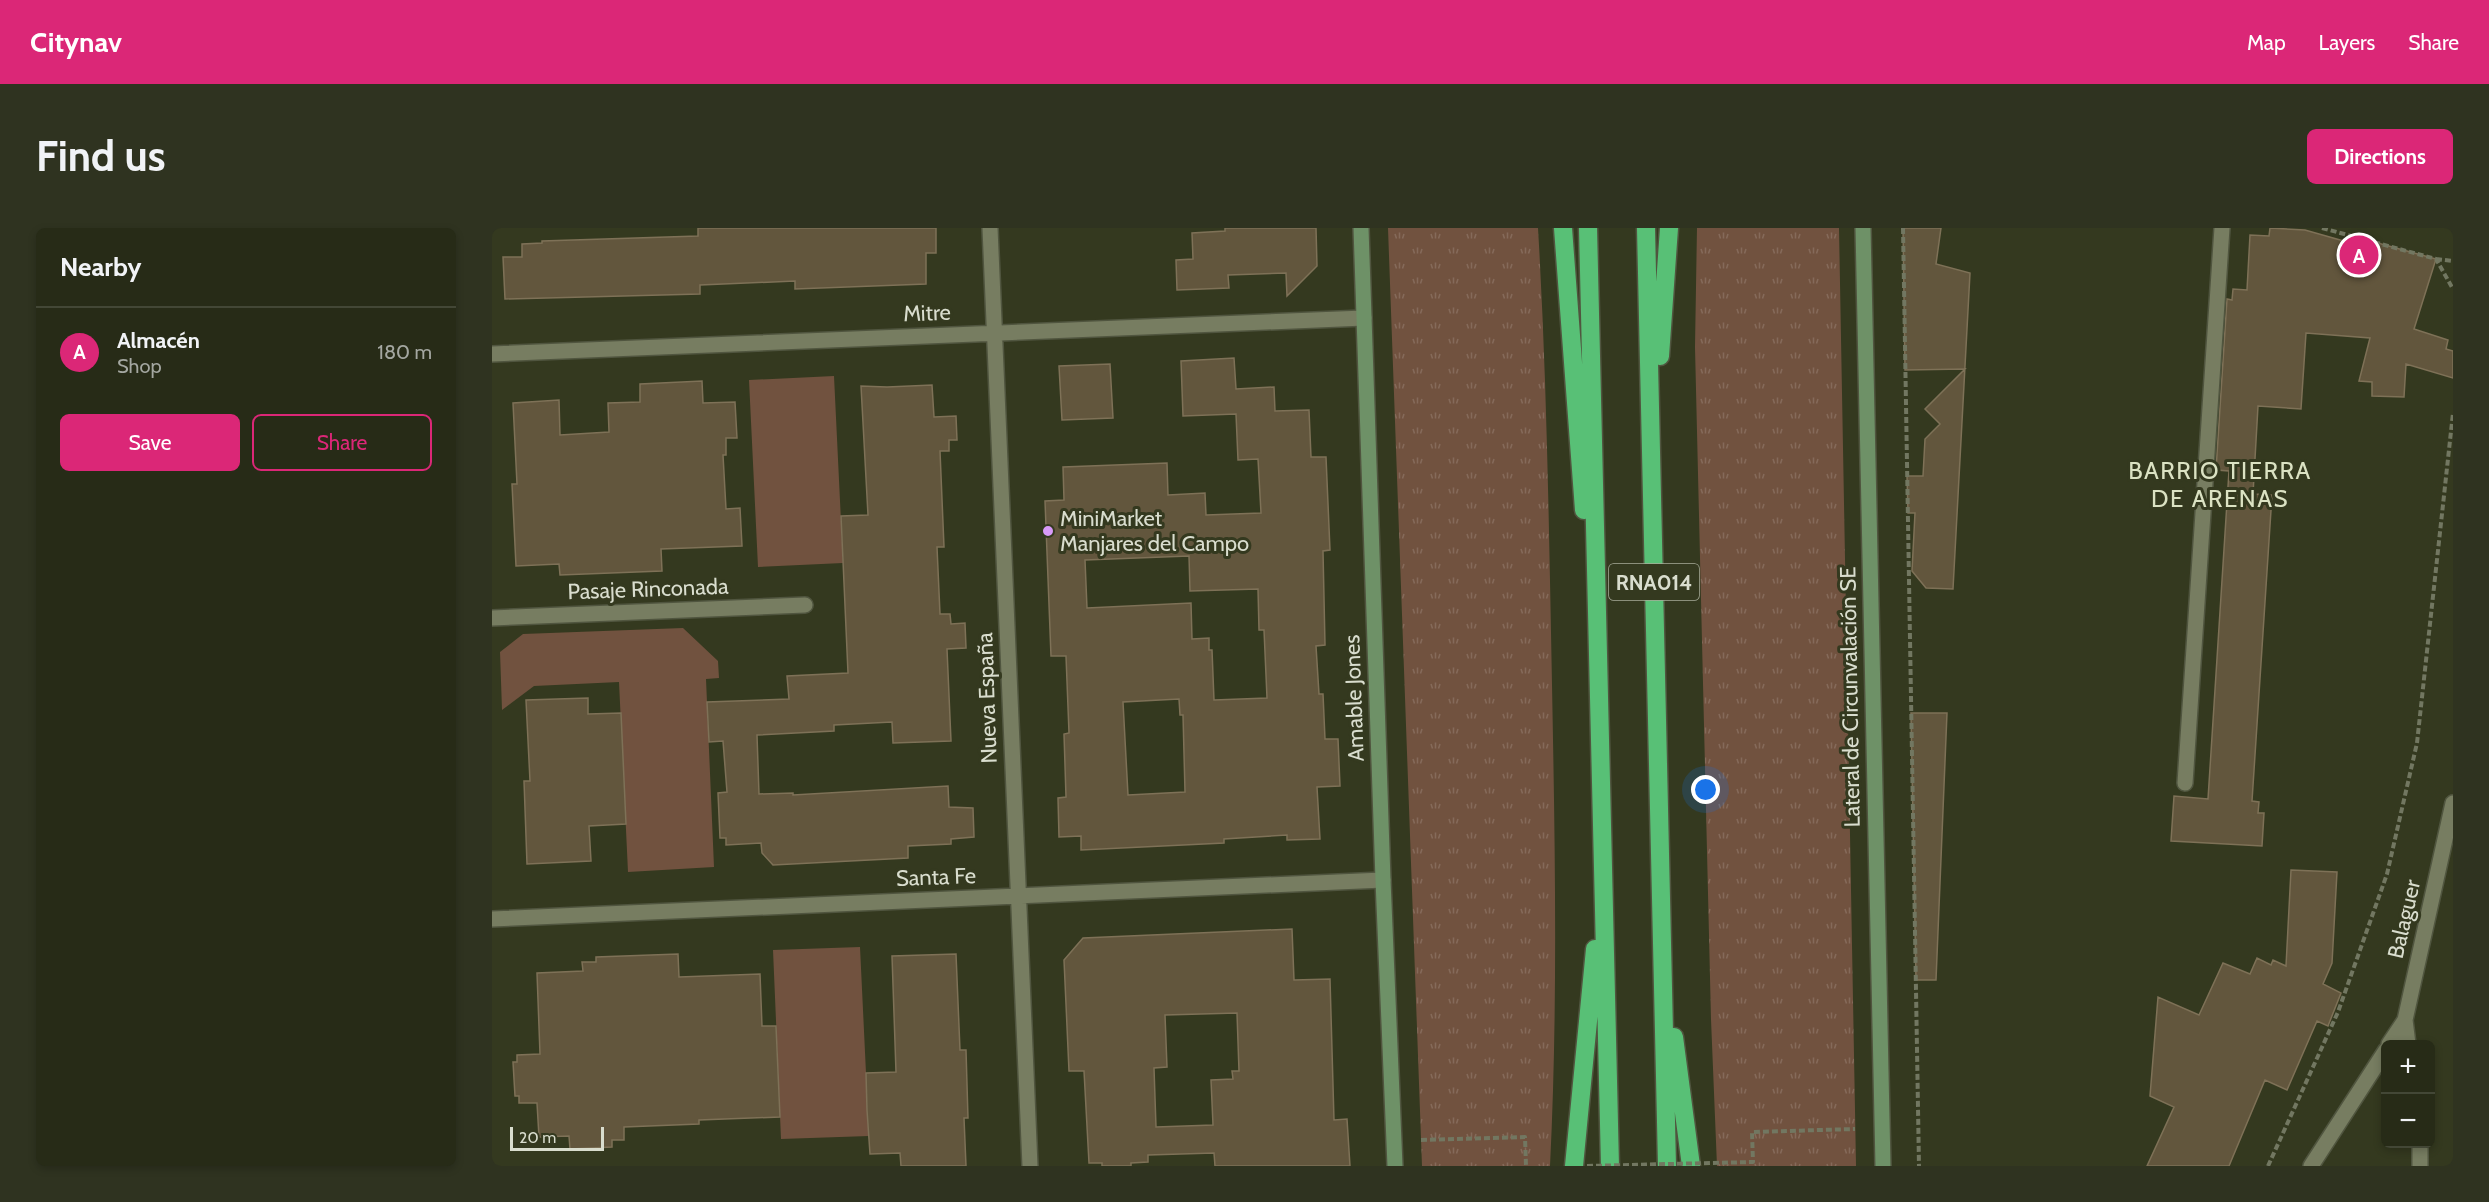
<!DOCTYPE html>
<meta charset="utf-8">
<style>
:root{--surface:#272b17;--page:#2f3320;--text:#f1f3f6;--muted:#a4a7a1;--line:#434736;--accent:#db2777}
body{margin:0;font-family:Cabin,sans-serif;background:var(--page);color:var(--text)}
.controls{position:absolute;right:18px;bottom:18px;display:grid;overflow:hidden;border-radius:9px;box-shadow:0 3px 9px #0003}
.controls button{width:54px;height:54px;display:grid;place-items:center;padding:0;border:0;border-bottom:2px solid var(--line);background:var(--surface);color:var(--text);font:30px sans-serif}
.scale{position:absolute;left:18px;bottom:15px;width:94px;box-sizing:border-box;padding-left:6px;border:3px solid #d9ddce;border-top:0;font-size:16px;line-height:21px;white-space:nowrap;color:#d9ddce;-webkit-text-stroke:4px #34391f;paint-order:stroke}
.you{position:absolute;left:1214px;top:562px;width:21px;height:21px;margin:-15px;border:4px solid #fff;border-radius:50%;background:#1a73e8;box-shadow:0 0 0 9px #1a73e833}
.badge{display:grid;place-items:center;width:39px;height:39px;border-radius:50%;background:var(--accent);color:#fff;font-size:20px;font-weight:700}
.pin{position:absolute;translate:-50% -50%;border:3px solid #fff;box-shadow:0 2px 6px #0006}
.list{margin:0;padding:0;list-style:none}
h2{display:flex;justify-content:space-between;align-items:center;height:78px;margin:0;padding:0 24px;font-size:26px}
h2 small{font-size:20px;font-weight:400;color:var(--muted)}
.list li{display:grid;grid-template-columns:39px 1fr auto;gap:18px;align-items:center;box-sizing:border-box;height:90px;padding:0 24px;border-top:2px solid var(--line)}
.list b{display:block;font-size:22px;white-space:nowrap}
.list p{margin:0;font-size:20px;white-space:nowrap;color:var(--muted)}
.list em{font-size:20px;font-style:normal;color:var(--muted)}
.actions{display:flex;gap:12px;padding:18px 24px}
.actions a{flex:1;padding:14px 0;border:2px solid var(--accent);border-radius:9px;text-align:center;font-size:21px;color:var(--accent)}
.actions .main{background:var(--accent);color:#fff}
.map{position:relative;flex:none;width:1961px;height:938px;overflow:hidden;border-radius:9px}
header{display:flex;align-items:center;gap:36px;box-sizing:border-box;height:84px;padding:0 30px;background:var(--accent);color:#fff}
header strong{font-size:28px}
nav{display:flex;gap:33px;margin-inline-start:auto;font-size:21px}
.intro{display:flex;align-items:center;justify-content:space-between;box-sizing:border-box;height:144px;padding:0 36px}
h1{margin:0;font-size:42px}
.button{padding:15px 27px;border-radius:9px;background:var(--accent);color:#fff;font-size:21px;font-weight:700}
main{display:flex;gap:36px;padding:0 36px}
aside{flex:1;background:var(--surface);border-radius:9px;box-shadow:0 3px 9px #0003}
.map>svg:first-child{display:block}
.grass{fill:url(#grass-tufts)}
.green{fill:#71523f}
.building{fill:#62563d;stroke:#7e7157;stroke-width:1.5;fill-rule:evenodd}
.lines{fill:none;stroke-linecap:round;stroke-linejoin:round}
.street-casing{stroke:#50553f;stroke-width:18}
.secondary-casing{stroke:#50553f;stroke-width:18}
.highway-casing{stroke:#50553f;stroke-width:21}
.path{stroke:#727761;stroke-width:4;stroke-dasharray:6 3;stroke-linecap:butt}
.street{stroke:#777d61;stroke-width:15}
.secondary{stroke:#6e9167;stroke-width:15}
.highway{stroke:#58c076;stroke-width:18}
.path-bridge{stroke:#727761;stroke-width:4;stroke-dasharray:6 3;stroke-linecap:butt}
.poi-dot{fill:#d89af8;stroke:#34391f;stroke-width:2}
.labels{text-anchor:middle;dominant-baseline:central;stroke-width:6;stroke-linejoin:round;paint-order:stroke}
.shield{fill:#34391f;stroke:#a8ac9a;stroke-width:1.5}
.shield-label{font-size:21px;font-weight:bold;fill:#d9ddce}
.street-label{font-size:22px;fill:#d9ddce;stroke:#34391f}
.poi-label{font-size:22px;fill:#d9ddce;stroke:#34391f;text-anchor:start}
.neighbourhood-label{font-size:24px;letter-spacing:1.5px;fill:#dbe2c3;stroke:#34391f}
</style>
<header>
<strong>Citynav</strong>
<nav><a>Map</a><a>Layers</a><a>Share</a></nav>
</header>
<div class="intro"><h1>Find us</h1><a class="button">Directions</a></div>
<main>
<aside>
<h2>Nearby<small></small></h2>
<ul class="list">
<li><span class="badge">A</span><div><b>Almacén</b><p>Shop</p></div><em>180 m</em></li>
</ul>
<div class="actions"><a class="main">Save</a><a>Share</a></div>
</aside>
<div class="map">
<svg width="1961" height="938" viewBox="0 0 1961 938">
<defs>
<pattern id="grass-tufts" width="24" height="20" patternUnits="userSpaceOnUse" patternTransform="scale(1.5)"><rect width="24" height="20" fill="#71523f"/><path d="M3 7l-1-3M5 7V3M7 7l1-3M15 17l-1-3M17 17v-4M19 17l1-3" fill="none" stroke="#856a5a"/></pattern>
</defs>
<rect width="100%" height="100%" fill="#34391f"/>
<!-- grass -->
<path class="grass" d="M896 0H1046C1055 152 1057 305 1060 457 1063 618 1066 777 1058 938H930Z
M1205 0H1347L1364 938H1225L1219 791 1203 119Z"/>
<!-- green -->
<path class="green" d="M342 148 351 335 266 339 257 152Z
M191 400 226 433 227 450 214 451 222 639 136 644 127 454 42 458 10 482 8 424 31 406Z
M368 719 377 908 289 911 281 722Z"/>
<!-- building -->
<path class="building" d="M206 0H444V25H434V56L303 61V53L208 57V66L13 71 11 29H30V16L50 15V13L206 8Z
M733 0H824L825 38 795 68 794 45 736 47 737 60 685 62 684 32 701 31 700 5 733 3Z
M1411 0H1449L1444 36 1478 45 1461 361 1434 360 1420 343 1423 285H1416L1415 248H1431L1433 211 1448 196 1433 181 1473 141 1413 142Z
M1778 0 1813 2 1880 21 1882 14 1944 31 1922 101 1956 112 1954 121 1961 123V150L1914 136 1912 169 1880 168V154L1867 153 1878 110 1814 105 1809 181 1766 178 1761 266 1780 267 1760 573 1767 574 1766 585H1772L1770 618 1679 613 1682 568 1716 571 1737 243 1724 242 1735 71 1740 72 1741 61 1755 62 1758 7 1777 8Z
M742 130 744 161 782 159 783 183 817 182 819 229H834L838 322 831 323 833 417 824 418 827 466H831L833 511H846L848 558 825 559 828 611 795 612V607L732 611V615L589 622V608L567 609 566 570 574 569 572 506 577 505 574 428H559L553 273 572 272 571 239 675 235 676 267 713 265 714 287 769 285 766 231 746 232 744 186 691 188 689 133ZM697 328 698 363 766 361 767 402H772L775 470 722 472 720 422H717V410L700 411 699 375 595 380 593 332ZM687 471 688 487H691L693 564 636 567 631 474Z
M618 136 621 190 570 192 567 138Z
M210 153 211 175 243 174 245 210H234V227H231L234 281 248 280 250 318 169 321 170 343 68 347 67 336 24 338 20 256H25L21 175 67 172 68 207 117 204 116 175 148 174V156Z
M440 157 442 189 464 188 465 212H457V223H448L452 319H445L448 386H458L459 396 473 395 474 420 455 421 459 513 401 515 400 494 342 497V503L265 507 267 566 301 565V567L456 558 457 579 481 580 482 609 459 611V616L416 618V630L281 637 270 625 269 615 234 617V610H228L226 565 235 564 231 513 217 514 215 474 297 471 295 448 356 445 349 288 376 287 369 158 395 159Z
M96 470V486L129 485 134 596 97 598 99 633 35 636 32 553H38L34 472Z
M1419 485H1455L1444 752H1424Z
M1799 642 1845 644 1840 735 1831 756 1849 765 1836 798 1825 793 1795 862 1773 852 1737 938H1655L1682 879 1658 868 1666 769 1707 787 1731 735 1758 746 1765 730 1779 737 1781 732 1794 738Z
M800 701 802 752 838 751 842 892 855 891 858 938H723L722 925 656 927V934L639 935V938H610V935H597L592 843H577L572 732 591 710ZM745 785 747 843H740L741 851 719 852 721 897 664 899 662 840 675 839 673 787Z
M186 726 187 749 268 746 270 798H284L288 889 207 892V896L132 899V912H120V919L78 921 77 908 47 909 45 875H27V868H23L21 834H25V827L48 826 45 745 91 743 90 734H104V729Z
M464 726 468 822H474L476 890H472L474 938H409L408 925 378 926 375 882 374 845 404 844 400 728Z"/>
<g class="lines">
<defs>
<path id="street" d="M498 0 538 938
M0 126 872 90
M0 390 313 377
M1693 555 1730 0
M0 691 891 652
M1897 816 1913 792
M1916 816 1913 792 1961 575
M1928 916V938
M1819 938 1894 822"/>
<path id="secondary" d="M869 0 891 652 903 938
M1371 0 1391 938"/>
<path id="highway" d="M1071 0 1092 282
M1096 0 1118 938
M1154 0 1175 938
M1168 128 1177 0
M1182 809 1199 938
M1082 938 1103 721"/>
</defs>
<!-- street casing -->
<use href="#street" class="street-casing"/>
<!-- secondary casing -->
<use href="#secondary" class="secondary-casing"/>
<!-- highway casing -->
<use href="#highway" class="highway-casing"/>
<!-- path -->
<path class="path" d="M1411 0 1427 938
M1830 0 1944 31 1961 61
M1944 31 1961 33
M929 912 1033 909 1034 938
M1776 938 1846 784 1895 646 1925 515 1961 185"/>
<!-- street -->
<use href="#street" class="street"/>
<!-- secondary -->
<use href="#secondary" class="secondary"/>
<!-- highway -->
<use href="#highway" class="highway"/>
<!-- path-bridge -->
<path class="path-bridge" d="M1095 938 1261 934 1260 904 1363 901"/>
</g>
<!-- markers -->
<circle class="poi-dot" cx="556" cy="303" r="6"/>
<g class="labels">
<!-- shield labels -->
<rect class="shield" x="1117" y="336" width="90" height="36" rx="4.5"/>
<g class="shield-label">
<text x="1162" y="354">RNA014</text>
</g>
<!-- street labels -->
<g class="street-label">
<text transform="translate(435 85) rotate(-2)">Mitre</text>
<text transform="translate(156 361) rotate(-2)">Pasaje Rinconada</text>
<text transform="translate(1358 469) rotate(-91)">Lateral de Circunvalación SE</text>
<text transform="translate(495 470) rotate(-92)">Nueva España</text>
<text transform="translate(862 470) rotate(-92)">Amable Jones</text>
<text transform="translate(444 649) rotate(-2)">Santa Fe</text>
<text transform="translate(1912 691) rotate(-77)">Balaguer</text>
</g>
<!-- poi labels -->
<g class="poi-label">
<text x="568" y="290">MiniMarket<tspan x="568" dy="25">Manjares del Campo</tspan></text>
</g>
<!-- neighbourhood labels -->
<g class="neighbourhood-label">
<text x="1728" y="242">BARRIO TIERRA<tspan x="1728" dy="28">DE ARENAS</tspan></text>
</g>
</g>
</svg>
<div class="controls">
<button>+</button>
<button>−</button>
</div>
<div class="scale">20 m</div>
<div class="you"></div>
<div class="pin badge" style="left:1867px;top:27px">A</div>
</div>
</main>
